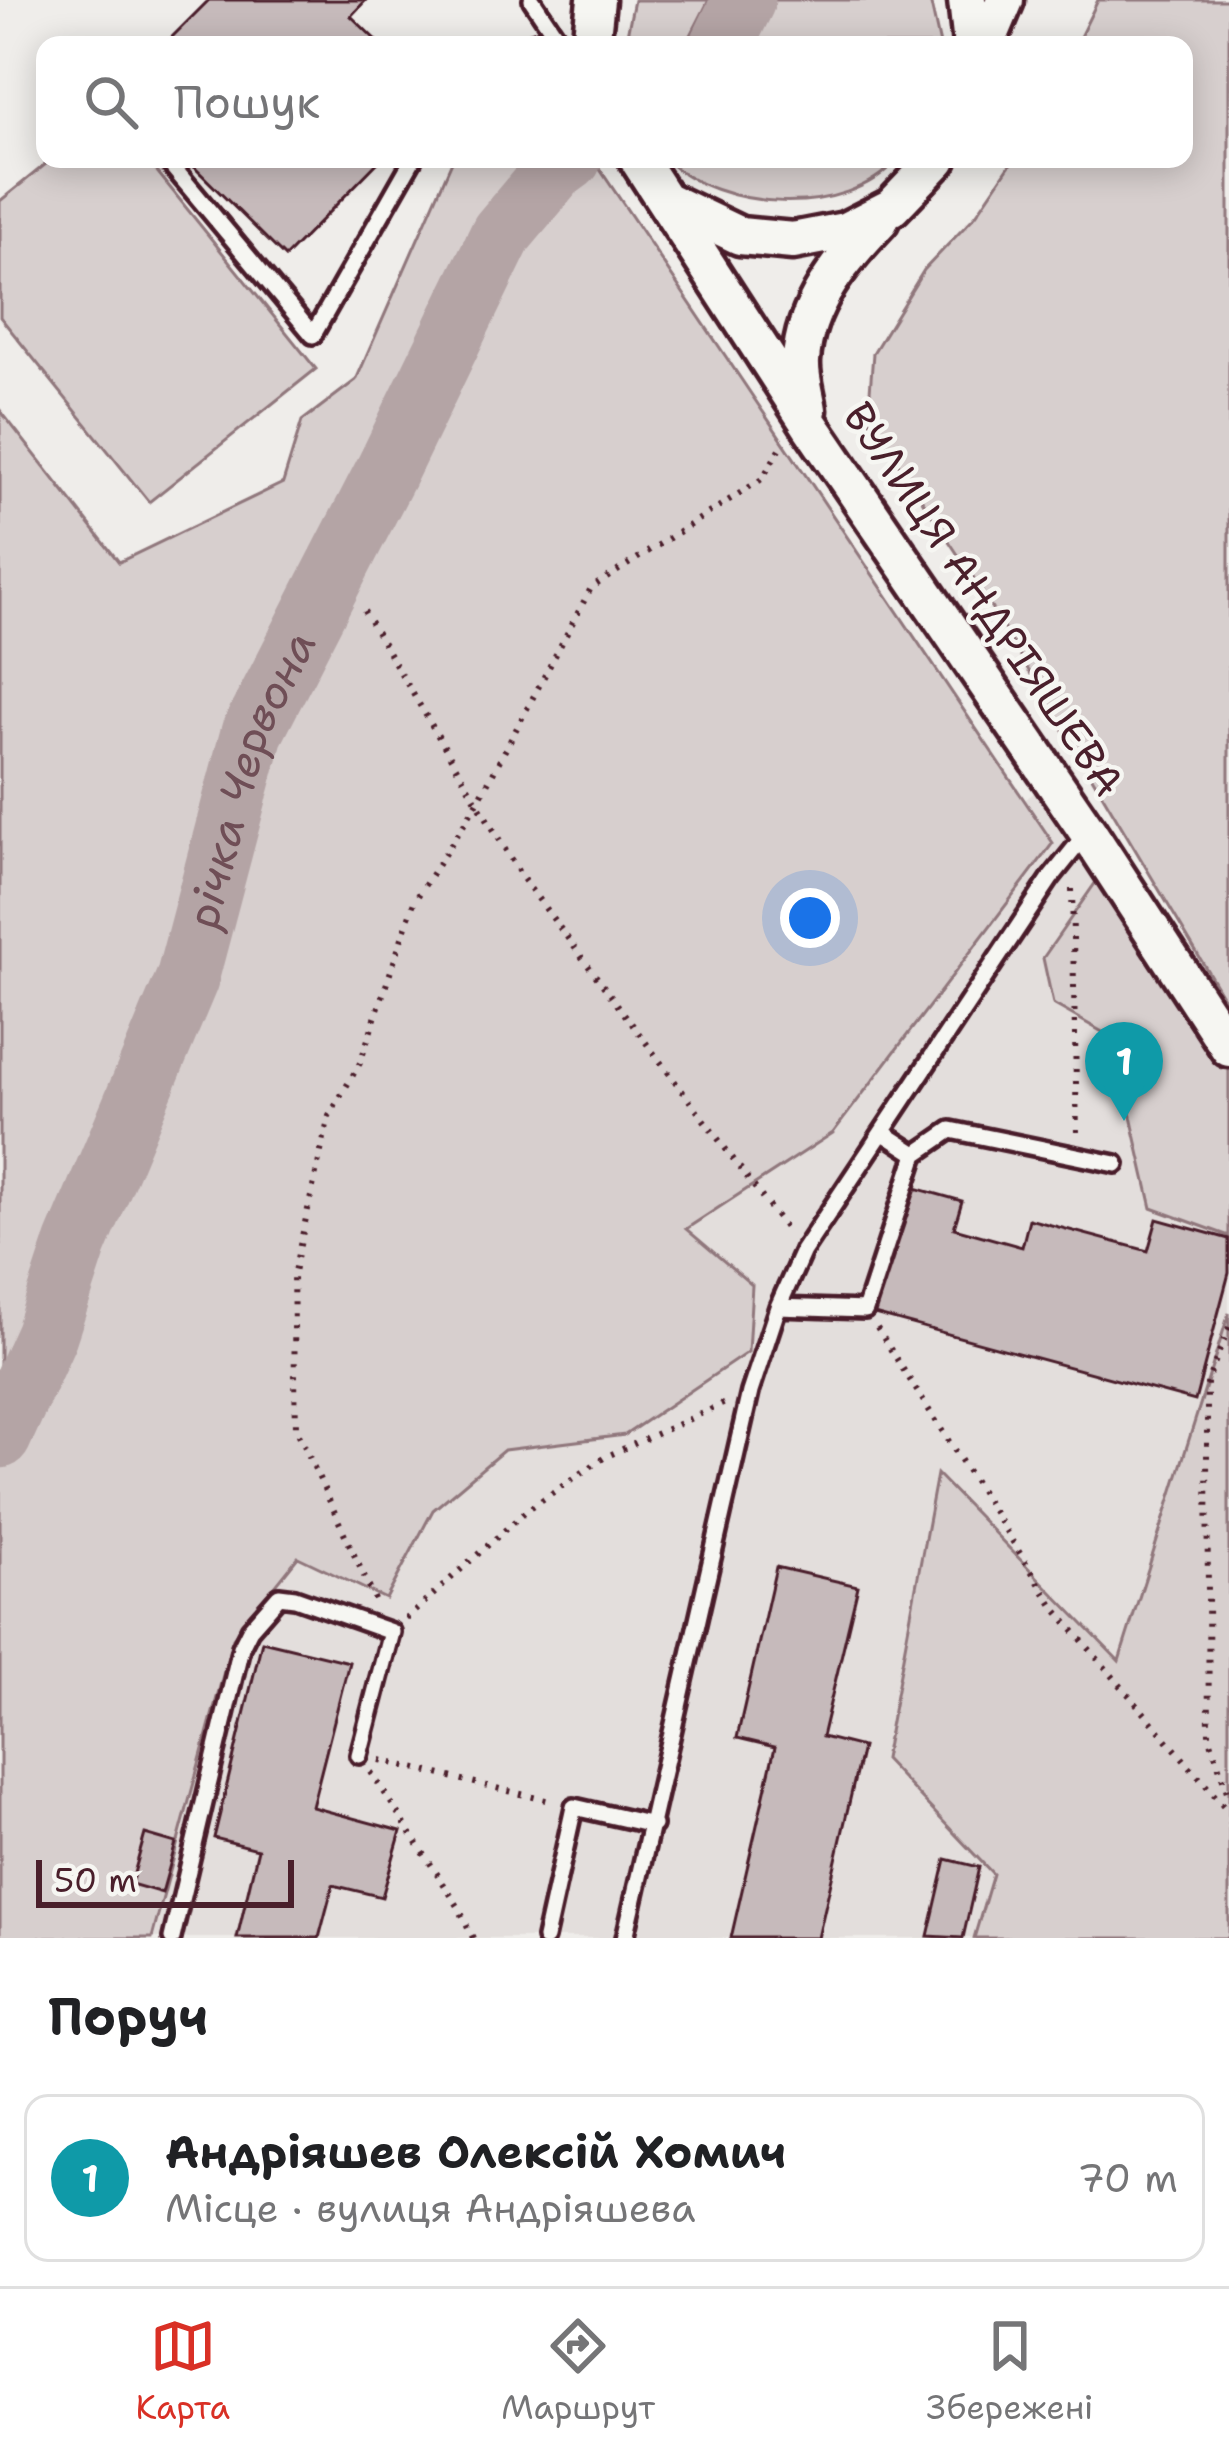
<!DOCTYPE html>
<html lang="uk">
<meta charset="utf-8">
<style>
:root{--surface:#fff;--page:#f6f6f6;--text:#202124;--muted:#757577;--line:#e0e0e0;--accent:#d93025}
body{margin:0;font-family:"Shantell Sans",sans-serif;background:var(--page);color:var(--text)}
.scale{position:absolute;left:36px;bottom:30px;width:258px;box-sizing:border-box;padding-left:12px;border:6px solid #4a1f2b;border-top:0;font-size:33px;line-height:42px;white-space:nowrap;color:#4a1f2b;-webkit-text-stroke:9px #f6f6f2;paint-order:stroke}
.you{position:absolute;left:810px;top:918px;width:42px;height:42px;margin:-30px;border:9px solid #fff;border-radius:50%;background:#1a73e8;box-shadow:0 0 0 18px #1a73e833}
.badge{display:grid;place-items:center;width:78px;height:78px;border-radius:50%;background:var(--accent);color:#fff;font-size:39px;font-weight:700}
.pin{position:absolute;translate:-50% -99px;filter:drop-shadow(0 3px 6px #0008)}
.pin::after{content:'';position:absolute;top:63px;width:42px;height:36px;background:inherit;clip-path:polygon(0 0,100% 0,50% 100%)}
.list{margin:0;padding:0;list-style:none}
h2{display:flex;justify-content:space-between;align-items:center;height:156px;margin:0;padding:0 48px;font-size:51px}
h2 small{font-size:39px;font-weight:400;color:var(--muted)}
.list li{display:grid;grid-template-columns:78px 1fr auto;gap:36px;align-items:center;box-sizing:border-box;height:168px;margin:0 24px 24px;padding:0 24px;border:3px solid var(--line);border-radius:24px}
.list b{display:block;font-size:45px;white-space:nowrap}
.list p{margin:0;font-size:39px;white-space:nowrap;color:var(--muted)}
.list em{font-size:39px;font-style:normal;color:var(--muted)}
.icon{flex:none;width:66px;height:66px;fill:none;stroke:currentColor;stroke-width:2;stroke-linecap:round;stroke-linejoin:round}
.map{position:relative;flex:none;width:1229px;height:1938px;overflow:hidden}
.search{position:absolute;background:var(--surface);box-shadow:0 6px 30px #0003;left:36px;right:36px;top:36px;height:132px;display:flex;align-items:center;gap:30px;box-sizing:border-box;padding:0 42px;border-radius:24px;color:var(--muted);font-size:45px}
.sheet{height:348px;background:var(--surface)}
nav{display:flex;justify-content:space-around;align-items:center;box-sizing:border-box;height:168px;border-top:3px solid var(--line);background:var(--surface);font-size:33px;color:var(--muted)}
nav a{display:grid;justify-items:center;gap:6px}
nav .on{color:var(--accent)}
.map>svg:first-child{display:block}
.built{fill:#e3dedc}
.green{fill:#d7cfce;stroke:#90777c;stroke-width:3}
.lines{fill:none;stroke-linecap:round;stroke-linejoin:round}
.river{stroke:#b4a4a5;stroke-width:63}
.building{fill:#c6babb;stroke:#4a1f2b;stroke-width:3}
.service-casing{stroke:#4a1f2b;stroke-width:24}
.tertiary-casing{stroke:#4a1f2b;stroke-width:45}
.path{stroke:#4a1f2b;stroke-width:6;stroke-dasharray:3 9;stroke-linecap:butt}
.service{stroke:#f6f6f2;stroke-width:15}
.tertiary{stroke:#f6f6f2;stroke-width:36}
.labels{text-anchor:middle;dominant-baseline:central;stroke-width:9;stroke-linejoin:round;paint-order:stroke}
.street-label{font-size:42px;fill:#4a1f2b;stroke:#f6f6f2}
.water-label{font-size:45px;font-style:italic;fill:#6f4e56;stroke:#f6f6f2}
</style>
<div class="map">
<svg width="1229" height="1938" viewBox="0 0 1229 1938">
<rect width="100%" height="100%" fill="#efedea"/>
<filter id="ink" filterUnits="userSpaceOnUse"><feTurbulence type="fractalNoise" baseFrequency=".00833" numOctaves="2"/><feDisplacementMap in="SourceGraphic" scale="24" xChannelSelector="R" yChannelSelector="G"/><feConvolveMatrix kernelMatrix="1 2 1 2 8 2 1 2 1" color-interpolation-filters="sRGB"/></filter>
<g filter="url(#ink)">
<!-- built -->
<path class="built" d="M1046 783 1229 1069V1938H0V1687L23 1607Z"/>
<!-- green -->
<path class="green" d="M634 0H709L686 45H625Z
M773 0H930L940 45H747Z
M1098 0H1229V1007L976 582 868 418 873 353 924 270 976 215 1014 159H1184V45H1076Z
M52 159H147L316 369 149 502 0 317V201Z
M453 159H593L1053 843 833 1133 686 1229 752 1285 748 1352 625 1435 504 1450 433 1510 386 1599 298 1557 233 1638 152 1938H0V410L119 562 283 483 302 421 356 380Z
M665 159H897C846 220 719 211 665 159Z
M1103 872 1229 1067V1236L1152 1208 1113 1038 1053 1004 1043 958Z
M1229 1313V1938H974L993 1874 884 1759 937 1474 1119 1661Z"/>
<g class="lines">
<!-- river -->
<g class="river">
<path d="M722 45 744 0"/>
<path id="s1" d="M0 1437 46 1335 76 1244 187 979 252 733 386 472 502 233 555 170 570 159"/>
</g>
</g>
<!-- building -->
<path class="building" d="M209 0H366L351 16 381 45H164Z
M196 159H381L285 257 191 164Z
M908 1186 962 1201 954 1228 1022 1247 1029 1219 1148 1251 1157 1219 1229 1239V1273L1195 1401 874 1314Z
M776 1567 858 1586 822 1737 862 1747 818 1938H731L775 1747 737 1738Z
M262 1641 349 1662 312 1807 401 1831 382 1897 333 1885 319 1938H237L258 1849 214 1838Z
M145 1834 176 1843 162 1893 131 1884Z
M946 1859 979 1867 963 1938 928 1936Z"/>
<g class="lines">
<defs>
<path id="service" d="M532 0 562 45
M524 45 555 35
M166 159 313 335 413 159
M916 1154 951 1130 1116 1164
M778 1307 865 1310 916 1154 882 1132
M172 1938 241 1647 250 1629 279 1596 295 1598 391 1632 359 1755
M545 1938 574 1807 653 1825
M625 1938 750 1392 778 1307 803 1251 1050 879 1086 834"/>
<path id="tertiary" d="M967 0 972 45
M591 45 596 0
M986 45 1005 0
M638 159 810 425 1088 832 1229 1048
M669 202 740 236 793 241 845 231 892 207 938 159
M808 410C806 395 800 377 801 361 804 304 843 259 880 220"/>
</defs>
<!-- service casing -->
<use href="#service" class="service-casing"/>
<!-- tertiary casing -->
<use href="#tertiary" class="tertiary-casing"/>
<!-- path -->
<path class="path" d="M364 611 521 876 788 1232
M1072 889 1077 1133
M1229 1327 1207 1382V1454L1209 1735 1229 1798
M877 1328 1056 1610 1229 1812
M375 1600 296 1428 293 1276 329 1116 360 1063 414 902 477 803 591 588 762 479 781 447
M406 1619 527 1510 605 1457 725 1403
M380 1760 554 1802
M371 1772 458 1906 473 1938"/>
<!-- service -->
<use href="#service" class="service"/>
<!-- tertiary -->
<use href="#tertiary" class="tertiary"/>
</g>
</g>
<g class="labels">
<!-- street labels -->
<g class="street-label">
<text transform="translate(984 599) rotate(56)">ВУЛИЦЯ АНДРІЯШЕВА</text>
</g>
<!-- water labels -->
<g class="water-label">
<text stroke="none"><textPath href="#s1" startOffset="705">річка Червона</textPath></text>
</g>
</g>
</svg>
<div class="scale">50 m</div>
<div class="you"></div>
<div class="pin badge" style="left:1124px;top:1121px;background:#0f9aa8">1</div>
<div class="search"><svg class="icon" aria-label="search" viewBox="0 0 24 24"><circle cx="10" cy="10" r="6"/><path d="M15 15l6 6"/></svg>Пошук</div>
</div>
<section class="sheet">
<h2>Поруч<small></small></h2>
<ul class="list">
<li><span class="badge" style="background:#0f9aa8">1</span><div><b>Андріяшев Олексій Хомич</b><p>Місце · вулиця Андріяшева</p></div><em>70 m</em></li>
</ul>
</section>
<nav>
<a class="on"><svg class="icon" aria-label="map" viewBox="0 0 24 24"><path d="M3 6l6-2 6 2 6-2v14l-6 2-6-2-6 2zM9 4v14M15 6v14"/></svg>Карта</a>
<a><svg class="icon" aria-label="directions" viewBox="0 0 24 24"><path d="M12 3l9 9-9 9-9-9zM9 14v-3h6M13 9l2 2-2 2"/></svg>Маршрут</a>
<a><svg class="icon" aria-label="saved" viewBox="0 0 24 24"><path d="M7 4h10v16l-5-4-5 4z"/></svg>Збережені</a>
</nav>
